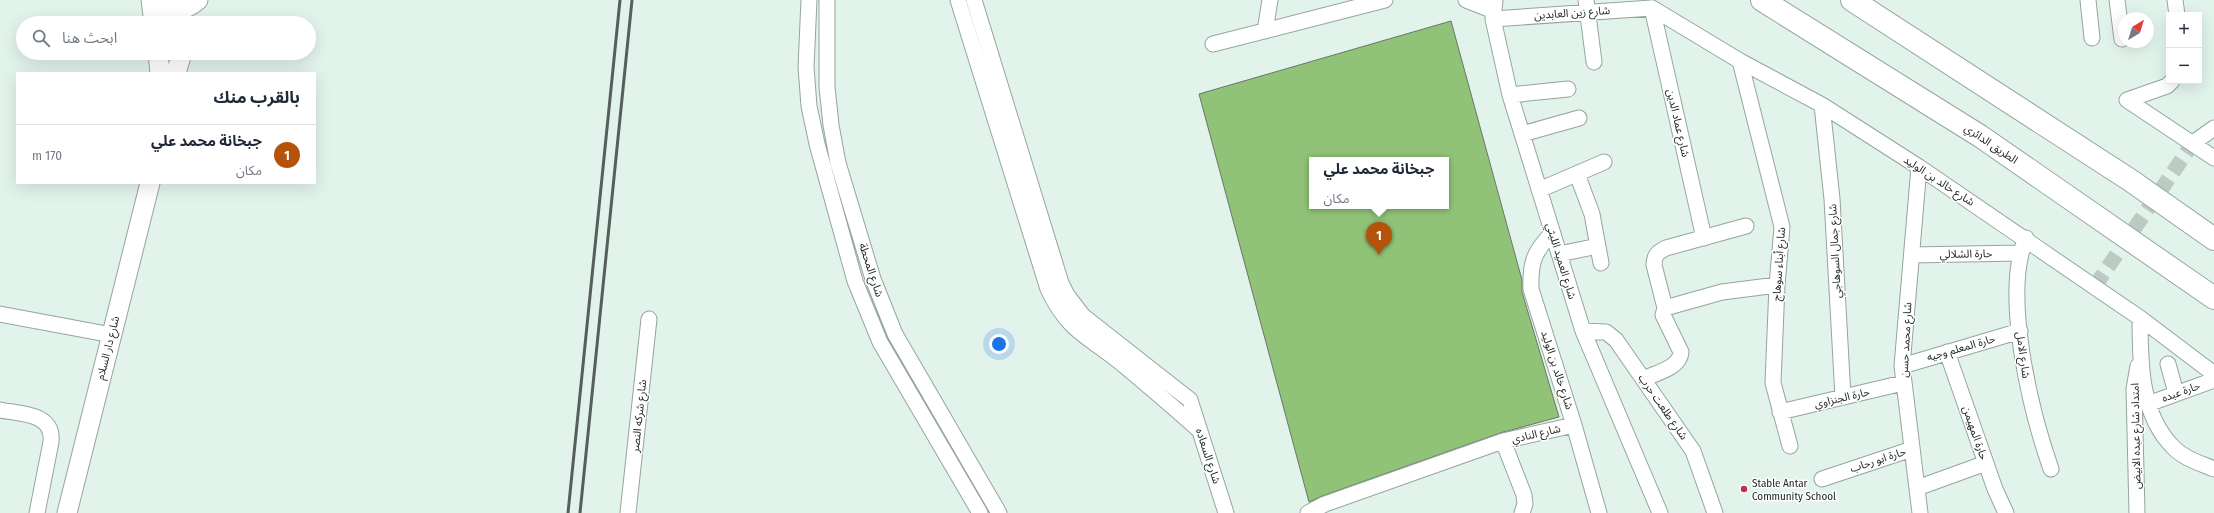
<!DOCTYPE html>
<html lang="ar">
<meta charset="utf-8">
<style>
:root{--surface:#fff;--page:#f6f6f7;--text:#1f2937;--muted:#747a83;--line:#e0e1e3;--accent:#b45309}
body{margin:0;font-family:"Fira Sans Condensed","Noto Sans Arabic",sans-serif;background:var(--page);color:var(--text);direction:rtl}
.controls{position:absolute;right:12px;top:12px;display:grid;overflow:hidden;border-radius:0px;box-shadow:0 4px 16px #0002}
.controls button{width:36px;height:36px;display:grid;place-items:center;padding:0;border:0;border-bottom:1px solid var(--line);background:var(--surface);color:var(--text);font:20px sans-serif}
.compass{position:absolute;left:2118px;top:12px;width:36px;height:36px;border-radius:50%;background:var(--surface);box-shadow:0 4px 16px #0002;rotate:38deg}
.you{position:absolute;left:999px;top:344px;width:14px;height:14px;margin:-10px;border:3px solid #fff;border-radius:50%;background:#1a73e8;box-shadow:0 0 0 6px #1a73e833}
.badge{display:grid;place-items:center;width:26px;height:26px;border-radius:50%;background:var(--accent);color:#fff;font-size:13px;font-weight:700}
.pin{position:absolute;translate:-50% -33px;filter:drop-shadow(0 1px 2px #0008)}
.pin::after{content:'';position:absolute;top:21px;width:14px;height:12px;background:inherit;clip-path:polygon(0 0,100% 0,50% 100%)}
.popup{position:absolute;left:1309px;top:157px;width:140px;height:52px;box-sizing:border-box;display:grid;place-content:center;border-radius:0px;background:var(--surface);filter:drop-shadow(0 1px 3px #0005);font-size:13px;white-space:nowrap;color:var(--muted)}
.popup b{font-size:15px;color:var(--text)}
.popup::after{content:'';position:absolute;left:50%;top:100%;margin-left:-8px;border:8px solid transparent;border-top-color:var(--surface)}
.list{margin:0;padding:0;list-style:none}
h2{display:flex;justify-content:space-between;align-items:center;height:52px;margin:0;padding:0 16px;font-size:17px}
h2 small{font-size:13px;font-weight:400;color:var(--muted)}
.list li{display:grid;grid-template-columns:26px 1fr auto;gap:12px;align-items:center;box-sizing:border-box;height:60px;padding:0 16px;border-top:1px solid var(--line)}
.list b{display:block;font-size:15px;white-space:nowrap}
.list p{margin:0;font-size:13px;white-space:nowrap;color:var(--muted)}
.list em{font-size:13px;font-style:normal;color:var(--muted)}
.icon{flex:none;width:22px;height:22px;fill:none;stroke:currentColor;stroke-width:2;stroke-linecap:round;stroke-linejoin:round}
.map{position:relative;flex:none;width:2214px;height:513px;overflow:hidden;direction:ltr}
.search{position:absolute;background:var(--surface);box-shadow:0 4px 16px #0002;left:16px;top:16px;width:300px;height:44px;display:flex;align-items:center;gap:10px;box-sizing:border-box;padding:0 14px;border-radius:22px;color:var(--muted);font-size:15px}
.panel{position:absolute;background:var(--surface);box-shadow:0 4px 16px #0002;left:16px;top:72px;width:300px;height:112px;border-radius:0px;direction:rtl}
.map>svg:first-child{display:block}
.building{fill:#90c377;stroke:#6c7568;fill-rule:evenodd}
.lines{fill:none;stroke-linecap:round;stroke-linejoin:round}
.minor-tunnel{stroke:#bccac3;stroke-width:15;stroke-dasharray:15 8;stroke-linecap:butt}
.minor-casing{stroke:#95a59d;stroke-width:17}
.major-casing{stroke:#95a59d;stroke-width:21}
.highway-casing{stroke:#95a59d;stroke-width:24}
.minor{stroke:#fff;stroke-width:15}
.major{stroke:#fff;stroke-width:19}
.highway{stroke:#fff;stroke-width:22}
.rail{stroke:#565f5b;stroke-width:3}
.poi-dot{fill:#c03049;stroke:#fff;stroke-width:1.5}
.labels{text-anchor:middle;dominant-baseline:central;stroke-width:3;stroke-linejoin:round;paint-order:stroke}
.street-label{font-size:11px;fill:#222825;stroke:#fff}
.poi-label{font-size:11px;fill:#222825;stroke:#fff;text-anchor:start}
</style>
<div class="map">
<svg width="2214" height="513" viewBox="0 0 2214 513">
<rect width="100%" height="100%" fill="#e2f3eb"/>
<!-- building -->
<path class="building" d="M1451 21 1522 280V292L1559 417 1500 433 1322 496 1309 502 1199 94ZM1312 160H1446V206H1312Z"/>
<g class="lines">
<!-- minor-tunnel -->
<path class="minor-tunnel" d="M2095 286 2193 143"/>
<defs>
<path id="minor" d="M809 0 806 67 809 106 817 144 855 281 880 342 980 513
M827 0V87L831 125 838 163 873 279 895 334 999 513
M958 0 1048 289C1069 334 1091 337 1126 367 1151 388 1176 409 1200 431
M974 0 1061 283 1067 295 1083 316 1190 400 1226 513
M1466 0 1494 11
M1495 0 1493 19 1510 95 1583 331 1660 513
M1586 0 1594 62
M2088 0 2092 38
M2117 0 2122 39
M2175 0 2177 15
M1652 8 1740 61 1822 105 1919 167 2140 318 2214 374
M1652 8 1704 238
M1493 19 1652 8
M1265 31 1270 0
M1213 44 1385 0
M1740 61 1782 227 1777 285 1773 383 1790 446
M1510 95 1568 89
M2127 100 2214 158
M2127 100 2167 86 2172 81
M1822 105 1832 199 1843 397
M1522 134 1579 118
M2193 143 2214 128
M1919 167 1902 366 1920 513
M1577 174 1592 214 1601 263
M1539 190 1604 162
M1552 233C1534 252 1530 262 1531 289L1574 425 1599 513
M2026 238C2002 295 2031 412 2051 469
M1559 254 1598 246
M1912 255 2020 253
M1665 308 1654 265C1654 255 1658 252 1666 248L1746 226
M0 314 112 335
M2140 318C2140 362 2140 415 2174 448 2185 459 2200 463 2214 469
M1583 331 1606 332 1616 340 1693 451 1715 513
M1947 352 1995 489 2006 513
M2168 364 2176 393
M1902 366 2020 331
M1643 379C1656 373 1680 368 1681 352L1663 315 1665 308 1722 292 1777 285
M2148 404 2214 380
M0 410C21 414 54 413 51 442L37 513
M1780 412 1903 383
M1822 479 1912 449
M1917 488 1986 463
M628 513 649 319
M1308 513 1325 504 1503 441
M1522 513 1525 504 1524 495 1503 441 1574 425
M2137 513 2134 389 2138 366"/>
<path id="major" d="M151 0 154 23
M153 0C166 13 185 12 198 0
M158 53 160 73
M176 73 182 53
M67 513 150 183"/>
<path id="highway" d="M1762 0 1980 136 2214 298
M1852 0 2130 180 2214 239"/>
</defs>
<!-- minor casing -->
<use href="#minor" class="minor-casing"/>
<!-- major casing -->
<use href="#major" class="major-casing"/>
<!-- highway casing -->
<use href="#highway" class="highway-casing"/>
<!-- minor -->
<use href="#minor" class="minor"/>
<!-- major -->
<use href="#major" class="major"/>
<!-- highway -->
<use href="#highway" class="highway"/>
<!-- rail -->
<path class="rail" d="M568 513 620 0
M580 513 632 0"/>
</g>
<!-- markers -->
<circle class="poi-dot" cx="1744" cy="489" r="4"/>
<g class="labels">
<!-- street labels -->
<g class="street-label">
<text transform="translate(1572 13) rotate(-4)">شارع زين العابدين</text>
<text transform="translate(1678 123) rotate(77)">شارع عماد الدين</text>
<text transform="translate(1991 144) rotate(34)">الطريق الدائري</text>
<text transform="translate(1939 181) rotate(33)">شارع خالد بن الوليد</text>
<text transform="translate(1835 251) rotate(-93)">شارع جمال السوهاجي</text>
<text transform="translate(1966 254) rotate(-1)">حارة الشلالي</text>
<text transform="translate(1561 261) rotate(73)">شارع العميد الليثي</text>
<text transform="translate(1779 264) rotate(-86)">شارع أبناء سوهاج</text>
<text transform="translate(871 270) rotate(72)">شارع المحطة</text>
<text transform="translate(1906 340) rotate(-87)">شارع محمد حسن</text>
<text transform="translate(108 348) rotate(-76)">شارع دار السلام</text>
<text transform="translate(1961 348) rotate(-16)">حارة المعلم وجيه</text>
<text transform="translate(2023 355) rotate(82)">شارع الامل</text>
<text transform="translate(1557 370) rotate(72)">شارع خالد بن الوليد</text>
<text transform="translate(2181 392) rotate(-20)">حارة عبده</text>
<text transform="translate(1842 398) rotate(-13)">حارة الجنزاوي</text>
<text transform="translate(1663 407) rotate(55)">شارع طلعت حرب</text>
<text transform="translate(639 416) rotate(-84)">شارع شركه النصر</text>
<text transform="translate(1975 433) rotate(71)">حارة المهيمن</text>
<text transform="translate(1536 434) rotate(-13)">شارع النادي</text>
<text transform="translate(2136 436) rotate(-91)">امتداد شارع عبده الابيض</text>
<text transform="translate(1208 456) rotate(72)">شارع السعاده</text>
<text transform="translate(1878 460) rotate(-18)">حارة ابو رحاب</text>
</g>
<!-- poi labels -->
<g class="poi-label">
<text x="1752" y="483">Stable Antar<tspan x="1752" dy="13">Community School</tspan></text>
</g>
</g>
</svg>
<div class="controls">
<button>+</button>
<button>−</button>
</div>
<svg class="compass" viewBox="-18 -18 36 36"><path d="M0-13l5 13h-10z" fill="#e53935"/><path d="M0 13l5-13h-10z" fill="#747a83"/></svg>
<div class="you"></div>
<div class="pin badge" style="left:1379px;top:255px">1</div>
<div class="popup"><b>جبخانة محمد علي</b>مكان</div>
<div class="search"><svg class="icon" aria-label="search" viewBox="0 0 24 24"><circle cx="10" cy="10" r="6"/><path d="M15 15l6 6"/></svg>ابحث هنا</div>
<section class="panel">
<h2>بالقرب منك<small></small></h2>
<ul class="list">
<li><span class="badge">1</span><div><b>جبخانة محمد علي</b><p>مكان</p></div><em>170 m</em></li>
</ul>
</section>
</div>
